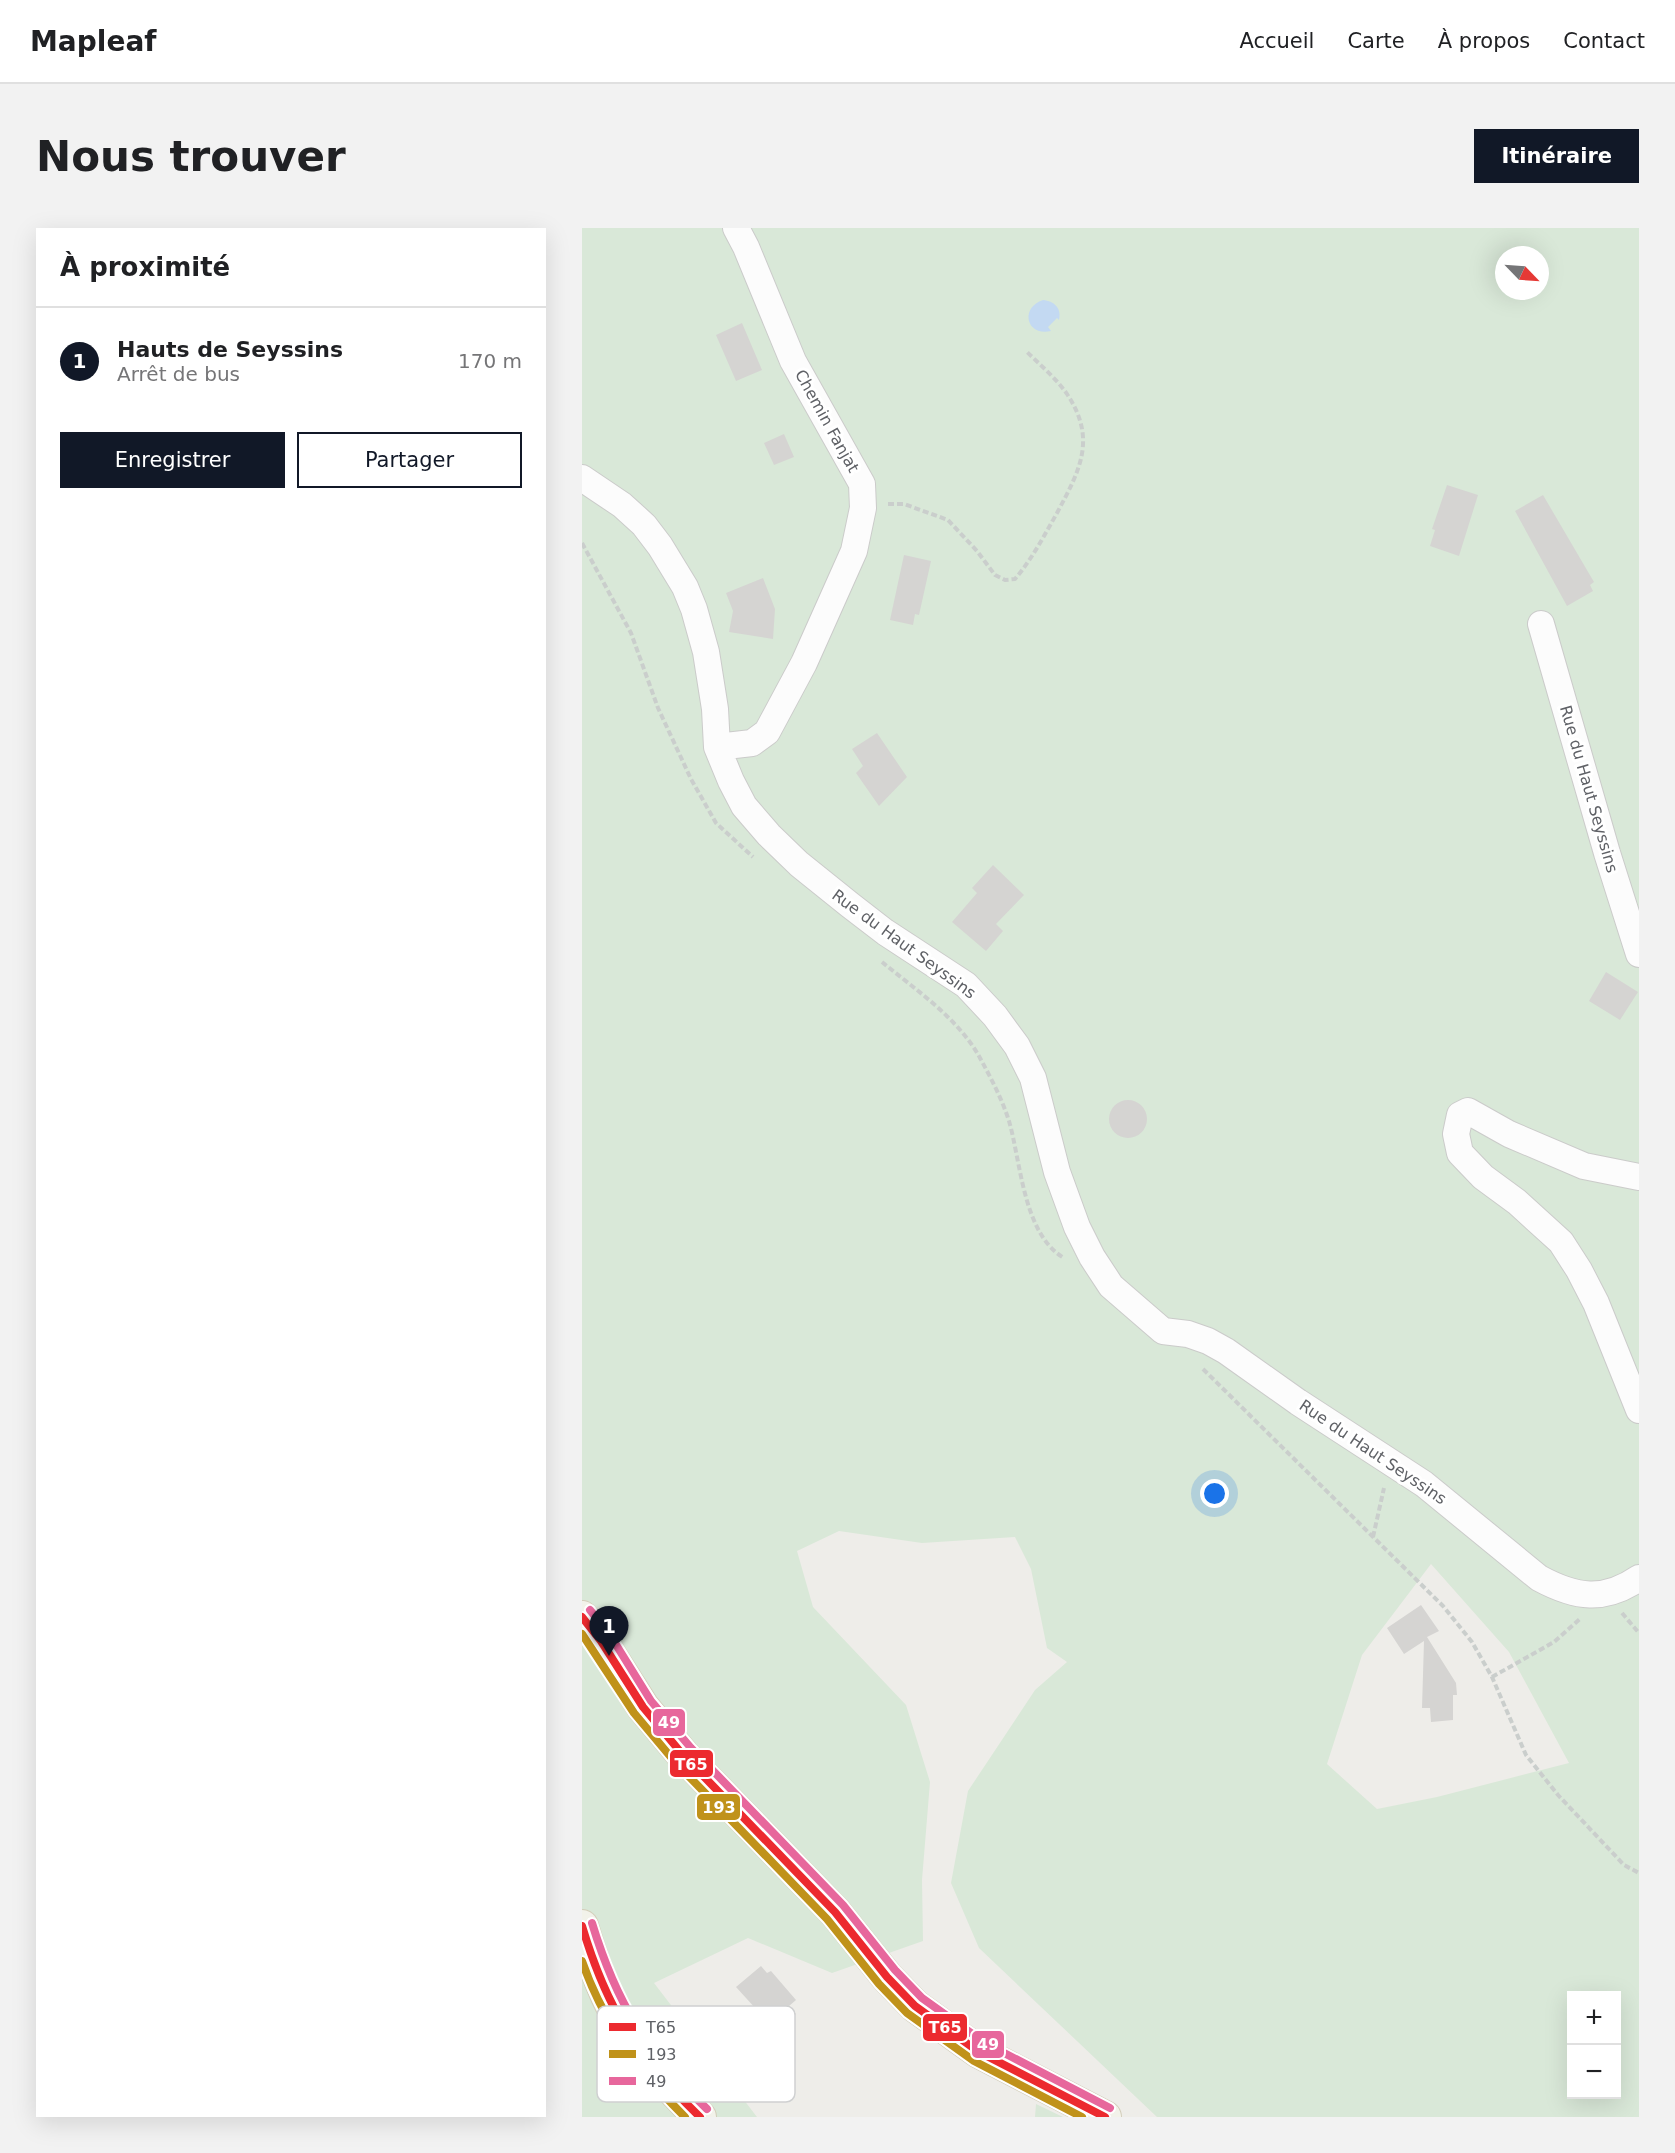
<!DOCTYPE html>
<html lang="fr">
<meta charset="utf-8">
<style>
:root{--surface:#fff;--page:#f2f2f2;--text:#202124;--muted:#757577;--line:#e0e0e0;--accent:#111827}
body{margin:0;font-family:"DejaVu Sans",sans-serif;background:var(--page);color:var(--text)}
.controls{position:absolute;right:18px;bottom:18px;display:grid;overflow:hidden;border-radius:0px;box-shadow:0 6px 24px #0002}
.controls button{width:54px;height:54px;display:grid;place-items:center;padding:0;border:0;border-bottom:2px solid var(--line);background:var(--surface);color:var(--text);font:30px sans-serif}
.compass{position:absolute;left:913px;top:18px;width:54px;height:54px;border-radius:50%;background:var(--surface);box-shadow:0 6px 24px #0002;rotate:115deg}
.you{position:absolute;left:633px;top:1266px;width:21px;height:21px;margin:-15px;border:4px solid #fff;border-radius:50%;background:#1a73e8;box-shadow:0 0 0 9px #1a73e833}
.badge{display:grid;place-items:center;width:39px;height:39px;border-radius:50%;background:var(--accent);color:#fff;font-size:20px;font-weight:700}
.pin{position:absolute;translate:-50% -50px;filter:drop-shadow(0 2px 3px #0008)}
.pin::after{content:'';position:absolute;top:32px;width:21px;height:18px;background:inherit;clip-path:polygon(0 0,100% 0,50% 100%)}
.list{margin:0;padding:0;list-style:none}
h2{display:flex;justify-content:space-between;align-items:center;height:78px;margin:0;padding:0 24px;font-size:26px}
h2 small{font-size:20px;font-weight:400;color:var(--muted)}
.list li{display:grid;grid-template-columns:39px 1fr auto;gap:18px;align-items:center;box-sizing:border-box;height:108px;padding:0 24px;border-top:2px solid var(--line)}
.list b{display:block;font-size:22px;white-space:nowrap}
.list p{margin:0;font-size:20px;white-space:nowrap;color:var(--muted)}
.list em{font-size:20px;font-style:normal;color:var(--muted)}
.actions{display:flex;gap:12px;padding:18px 24px}
.actions a{flex:1;padding:14px 0;border:2px solid var(--accent);border-radius:0px;text-align:center;font-size:21px;color:var(--accent)}
.actions .main{background:var(--accent);color:#fff}
.map{position:relative;flex:none;width:1057px;height:1889px;overflow:hidden;border-radius:0px}
header{display:flex;align-items:center;gap:36px;box-sizing:border-box;height:84px;padding:0 30px;background:var(--surface);border-bottom:2px solid var(--line)}
header strong{font-size:28px}
nav{display:flex;gap:33px;margin-inline-start:auto;font-size:21px}
.intro{display:flex;align-items:center;justify-content:space-between;box-sizing:border-box;height:144px;padding:0 36px}
h1{margin:0;font-size:42px}
.button{padding:15px 27px;border-radius:0px;background:var(--accent);color:#fff;font-size:21px;font-weight:700}
main{display:flex;gap:36px;padding:0 36px}
aside{flex:1;background:var(--surface);border-radius:0px;box-shadow:0 6px 24px #0002}
.map>svg:first-child{display:block}
.green{fill:#d9e8d8;fill-rule:evenodd}
.water{fill:#c3d9f2}
.building{fill:#d5d4d2}
.lines{fill:none;stroke-linecap:round;stroke-linejoin:round}
.minor-casing{stroke:#cbcbca;stroke-width:28}
.major-casing{stroke:#d3ceba;stroke-width:34}
.path{stroke:#cacecc;stroke-width:4;stroke-dasharray:6 3;stroke-linecap:butt}
.minor{stroke:#fcfcfc;stroke-width:26}
.major{stroke:#f2f2ea;stroke-width:32}
.bus-1-casing{stroke:#fff;stroke-width:12}
.bus-2-casing{stroke:#fff;stroke-width:12}
.bus-3-casing{stroke:#fff;stroke-width:12}
.bus-1{stroke:#ec2a2f;stroke-width:8}
.bus-2{stroke:#c0921a;stroke-width:8}
.bus-3{stroke:#e7679c;stroke-width:8}
.labels{text-anchor:middle;dominant-baseline:central;stroke-width:6;stroke-linejoin:round;paint-order:stroke}
.street-label{font-size:16px;fill:#5f6166;stroke:#fff}
.key{fill:#fff;stroke:#cfd0d1;stroke-width:1.5}
.key-label{font-size:16px;fill:#5f6166}
.line-badge{stroke:#fff;stroke-width:2}
.badge-label{font-size:16px;text-anchor:middle;font-weight:bold;fill:#fff}
</style>
<header>
<strong>Mapleaf</strong>
<nav><a>Accueil</a><a>Carte</a><a>À propos</a><a>Contact</a></nav>
</header>
<div class="intro"><h1>Nous trouver</h1><a class="button">Itinéraire</a></div>
<main>
<aside>
<h2>À proximité<small></small></h2>
<ul class="list">
<li><span class="badge">1</span><div><b>Hauts de Seyssins</b><p>Arrêt de bus</p></div><em>170 m</em></li>
</ul>
<div class="actions"><a class="main">Enregistrer</a><a>Partager</a></div>
</aside>
<div class="map">
<svg width="1057" height="1889" viewBox="0 0 1057 1889">
<rect width="100%" height="100%" fill="#eeede9"/>
<!-- green -->
<path class="green" d="M0 0H1057V1889H575L397 1720 369 1655 386 1563 453 1462 485 1434 465 1420 449 1341 433 1309 340 1315 257 1303 215 1323 231 1379 324 1477 348 1554 340 1652 341 1713 250 1745 166 1710 72 1755 175 1889H0ZM922 27H958V63H922ZM849 1336 927 1424 987 1535 855 1569 795 1581 745 1536 780 1427ZM990 1768H1034V1866H990Z
M454 1876 481 1889H453Z"/>
<!-- water -->
<path class="water" d="M461 72C472 73 480 80 477 92L475 90 466 99 469 103C445 109 437 80 461 72Z"/>
<!-- building -->
<path class="building" d="M160 95 180 142 154 153 134 107Z
M202 206 212 229 192 237 182 215Z
M865 257 896 267 877 328 848 318 853 302 850 301Z
M961 267 1012 354 1008 357 1011 363 985 378 933 283Z
M322 327 349 333 337 387 333 386 331 397 308 392Z
M181 350 193 381 191 411 147 404 151 383 144 365Z
M295 505 325 549 297 578 274 545 281 538 270 521Z
M411 637 442 667 414 696 421 703 404 723 370 694 395 665 390 660Z
M1024 744 1056 764 1038 792 1007 773Z
M527 891a19 19 0 1 1 38 0a19 19 0 1 1-38 0Z
M839 1377 857 1403 845 1409 874 1455 875 1467H871V1492L849 1494 848 1480H840L842 1413 822 1426 805 1400Z
M179 1738 185 1745 189 1743 214 1772 207 1778 214 1786 195 1804 154 1759Z"/>
<g class="lines">
<defs>
<path id="minor" d="M0 250 40 277 62 297 78 318 103 359 112 381 124 424 133 481 135 519 149 553 162 578 187 607 217 636 268 677 303 704 384 757 413 788 435 818 451 850 475 944 495 999 510 1029 529 1058 581 1103 606 1106 626 1113 644 1123 716 1174 842 1256 957 1350C994 1370 1022 1374 1057 1350
M959 396 1025 625 1057 726
M135 519 170 515 185 504 222 435 272 323 281 280 280 256 211 133 164 19 154 0
M1057 949 1002 938 927 906 886 883 878 887 874 906 878 925 901 949 935 974 979 1014 997 1042 1014 1075 1057 1182"/>
<path id="major" d="M0 1389 19 1413 61 1479 101 1527 253 1684 305 1749 333 1778 397 1824 523 1889
M0 1698C7 1722 15 1746 25 1768 46 1815 81 1854 118 1889"/>
</defs>
<!-- minor casing -->
<use href="#minor" class="minor-casing"/>
<!-- major casing -->
<use href="#major" class="major-casing"/>
<!-- path -->
<path class="path" d="M306 276H322L366 292 395 323 413 347 423 352 433 351C450 331 462 308 475 285 498 242 515 211 485 166 474 150 457 136 444 123
M0 315 49 405 76 480 109 551 134 595 171 629
M300 734C334 762 377 791 398 830 409 850 420 871 427 893 439 934 441 1006 482 1030
M621 1141 861 1378 890 1414 910 1449 944 1527 976 1567 1042 1637 1057 1645
M791 1309 802 1260
M1040 1385 1057 1405
M910 1449 972 1414 999 1390"/>
<!-- minor -->
<use href="#minor" class="minor"/>
<!-- major -->
<use href="#major" class="major"/>
<defs>
<path id="bus-1" d="M0 1389 19 1413 61 1479 101 1527 253 1684 305 1749 333 1778 397 1824 523 1889
M0 1698C25 1782 55 1828 118 1889"/>
<path id="bus-2" d="M0 1406 52 1485 93 1534 245 1691 297 1756 325 1785 392 1833 500 1889
M0 1733C21 1794 57 1844 103 1889"/>
<path id="bus-3" d="M8 1382 28 1407 69 1473 109 1520 261 1677 313 1742 340 1770 403 1815 528 1880
M10 1695C35 1777 64 1822 125 1881"/>
</defs>
<!-- bus-1 casing -->
<use href="#bus-1" class="bus-1-casing"/>
<!-- bus-2 casing -->
<use href="#bus-2" class="bus-2-casing"/>
<!-- bus-3 casing -->
<use href="#bus-3" class="bus-3-casing"/>
<!-- bus-1 -->
<use href="#bus-1" class="bus-1"/>
<!-- bus-2 -->
<use href="#bus-2" class="bus-2"/>
<!-- bus-3 -->
<use href="#bus-3" class="bus-3"/>
</g>
<g class="labels">
<!-- street labels -->
<g class="street-label">
<text transform="translate(245 193) rotate(61)">Chemin Fanjat</text>
<text transform="translate(1007 561) rotate(74)">Rue du Haut Seyssins</text>
<text transform="translate(322 716) rotate(36)">Rue du Haut Seyssins</text>
<text transform="translate(791 1224) rotate(34)">Rue du Haut Seyssins</text>
</g>
</g>
<!-- legend -->
<rect x="15" y="1778" width="198" height="96" rx="9" class="key"/>
<rect x="27" y="1795" width="27" height="8" fill="#ec2a2f"/>
<rect x="27" y="1822" width="27" height="8" fill="#c0921a"/>
<rect x="27" y="1849" width="27" height="8" fill="#e7679c"/>
<g class="key-label">
<text x="64" y="1805">T65</text>
<text x="64" y="1832">193</text>
<text x="64" y="1859">49</text>
</g>
<g class="line-badge">
<rect x="70" y="1480" width="34" height="29" rx="6" fill="#e7679c"/>
<rect x="87" y="1521" width="45" height="29" rx="6" fill="#ec2a2f"/>
<rect x="114" y="1565" width="45" height="28" rx="6" fill="#c0921a"/>
<rect x="340" y="1785" width="46" height="29" rx="6" fill="#ec2a2f"/>
<rect x="389" y="1802" width="34" height="29" rx="6" fill="#e7679c"/>
</g>
<g class="badge-label">
<text x="87" y="1500">49</text>
<text x="109" y="1542">T65</text>
<text x="137" y="1585">193</text>
<text x="363" y="1805">T65</text>
<text x="406" y="1822">49</text>
</g>
</svg>
<div class="controls">
<button>+</button>
<button>−</button>
</div>
<svg class="compass" viewBox="-18 -18 36 36"><path d="M0-13l5 13h-10z" fill="#e53935"/><path d="M0 13l5-13h-10z" fill="#757577"/></svg>
<div class="you"></div>
<div class="pin badge" style="left:27px;top:1428px">1</div>
</div>
</main>
